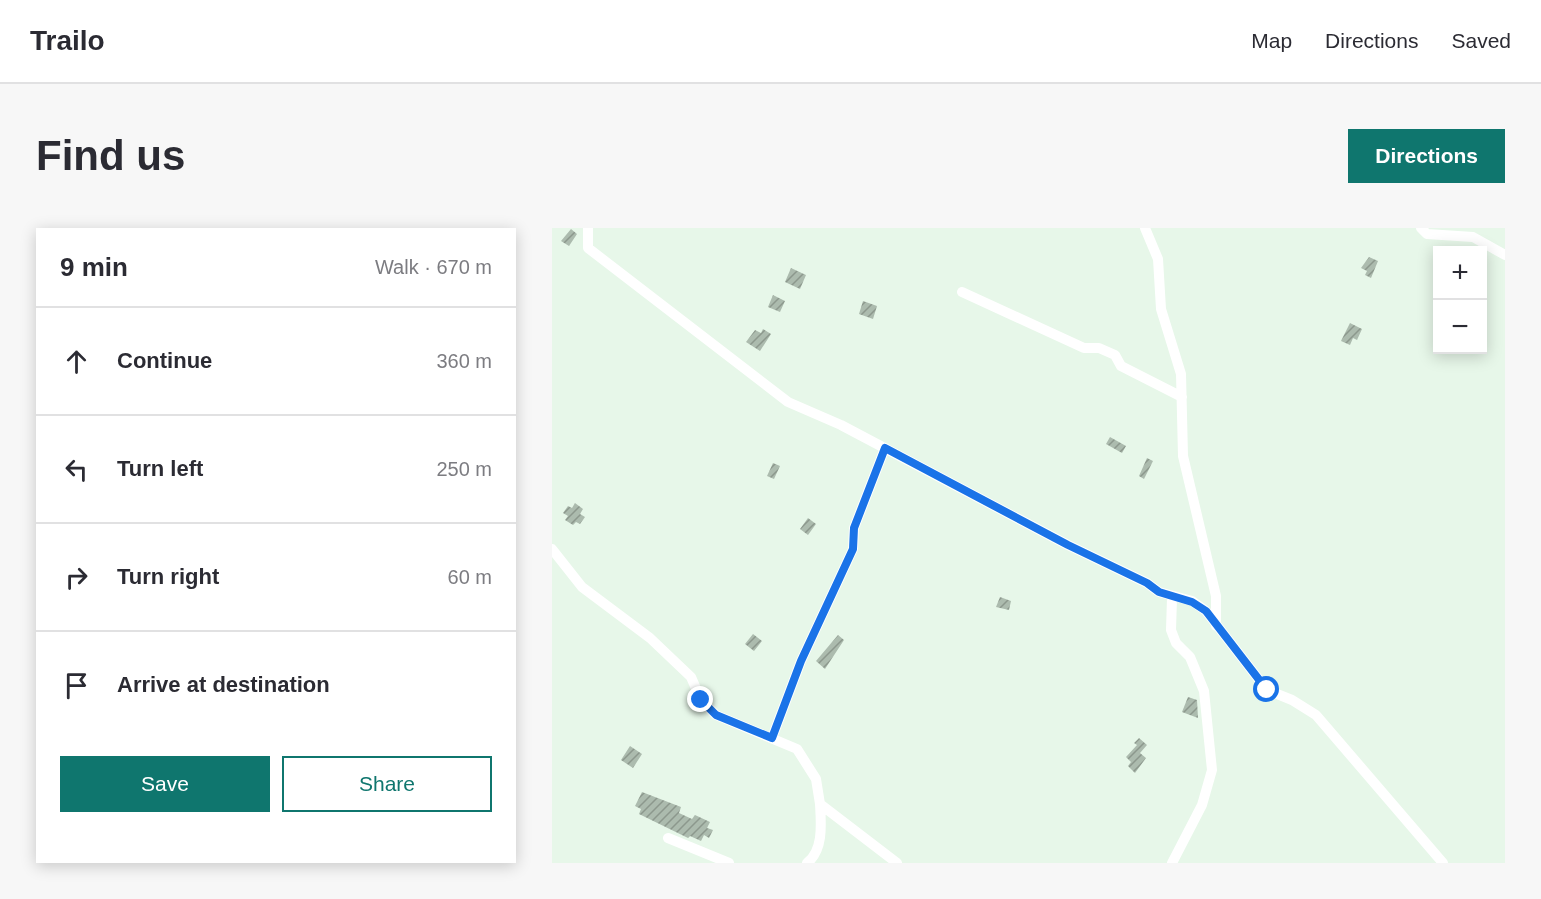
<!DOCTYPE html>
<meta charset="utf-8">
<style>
:root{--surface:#fff;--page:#f7f7f7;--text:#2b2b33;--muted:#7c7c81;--line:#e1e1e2;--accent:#0f766e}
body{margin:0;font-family:Helvetica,sans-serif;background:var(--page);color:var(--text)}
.controls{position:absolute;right:18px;top:18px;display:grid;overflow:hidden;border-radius:0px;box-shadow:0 3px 15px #0003}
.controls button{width:54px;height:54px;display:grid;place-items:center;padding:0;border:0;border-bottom:2px solid var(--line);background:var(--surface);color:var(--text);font:30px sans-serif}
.stop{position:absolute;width:18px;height:18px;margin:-14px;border:4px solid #1a73e8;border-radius:50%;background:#fff}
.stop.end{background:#1a73e8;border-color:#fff;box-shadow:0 2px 6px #0008}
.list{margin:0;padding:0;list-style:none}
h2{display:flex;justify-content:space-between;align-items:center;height:78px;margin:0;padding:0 24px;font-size:26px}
h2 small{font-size:20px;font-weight:400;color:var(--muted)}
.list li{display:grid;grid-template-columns:39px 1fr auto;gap:18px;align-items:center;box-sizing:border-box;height:108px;padding:0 24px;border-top:2px solid var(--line)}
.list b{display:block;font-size:22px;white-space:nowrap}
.list em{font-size:20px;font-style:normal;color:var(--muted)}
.actions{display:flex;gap:12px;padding:18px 24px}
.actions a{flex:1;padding:14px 0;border:2px solid var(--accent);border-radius:0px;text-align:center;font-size:21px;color:var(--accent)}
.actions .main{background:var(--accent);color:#fff}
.icon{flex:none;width:33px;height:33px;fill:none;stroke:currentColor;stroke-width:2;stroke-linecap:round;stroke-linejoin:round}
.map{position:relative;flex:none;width:953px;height:635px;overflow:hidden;border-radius:0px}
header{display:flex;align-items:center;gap:36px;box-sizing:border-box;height:84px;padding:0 30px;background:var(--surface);border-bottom:2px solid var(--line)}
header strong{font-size:28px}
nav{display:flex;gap:33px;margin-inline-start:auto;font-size:21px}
.intro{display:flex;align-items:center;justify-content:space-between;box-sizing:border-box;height:144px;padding:0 36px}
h1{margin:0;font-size:42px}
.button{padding:15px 27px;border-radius:0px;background:var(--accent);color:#fff;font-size:21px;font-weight:700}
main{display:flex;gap:36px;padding:0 36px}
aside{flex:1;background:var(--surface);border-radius:0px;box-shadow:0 3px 15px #0003}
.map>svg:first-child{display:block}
.building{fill:url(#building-hatch)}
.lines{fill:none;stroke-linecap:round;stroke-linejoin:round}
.minor{stroke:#fff;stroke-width:10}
.route{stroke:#1a73e8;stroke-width:8}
</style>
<header>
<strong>Trailo</strong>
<nav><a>Map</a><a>Directions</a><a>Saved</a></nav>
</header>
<div class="intro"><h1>Find us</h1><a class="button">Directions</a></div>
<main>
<aside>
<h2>9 min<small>Walk · 670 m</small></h2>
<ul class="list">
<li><svg class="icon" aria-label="ahead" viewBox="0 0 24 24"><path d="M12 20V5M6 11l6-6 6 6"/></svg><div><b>Continue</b></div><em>360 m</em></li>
<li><svg class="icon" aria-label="left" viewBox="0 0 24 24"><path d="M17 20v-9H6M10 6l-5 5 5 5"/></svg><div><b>Turn left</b></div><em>250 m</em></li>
<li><svg class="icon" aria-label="right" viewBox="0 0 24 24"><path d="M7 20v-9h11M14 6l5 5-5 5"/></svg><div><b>Turn right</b></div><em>60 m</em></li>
<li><svg class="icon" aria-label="arrive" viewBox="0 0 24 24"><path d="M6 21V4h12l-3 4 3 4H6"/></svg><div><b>Arrive at destination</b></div></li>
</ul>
<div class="actions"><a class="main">Save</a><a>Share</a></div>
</aside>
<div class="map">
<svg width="953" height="635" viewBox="0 0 953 635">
<defs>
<pattern id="building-hatch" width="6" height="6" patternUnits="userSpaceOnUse" patternTransform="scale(1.5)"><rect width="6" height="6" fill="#acbbae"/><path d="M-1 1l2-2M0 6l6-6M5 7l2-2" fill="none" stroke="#8c988d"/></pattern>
</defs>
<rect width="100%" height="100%" fill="#e7f7e9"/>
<!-- building -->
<path class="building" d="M19 1 25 6 17 18 9 13Z
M817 29 826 33 819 50 813 47 815 43 809 40Z
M239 40 254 47 248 61 233 54Z
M221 67 233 73 228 84 216 79Z
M311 73 325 78 321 91 307 86Z
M798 95 810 101 805 112 801 110 798 117 789 113Z
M211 101 219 106 208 123 194 114 203 102 209 105Z
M558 209 574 218 570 225 554 216Z
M595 230 601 233 592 251 587 248Z
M221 235 228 238 222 251 215 248Z
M23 275 31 281 28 286 33 289 28 296 24 294 21 297 13 292 16 288 11 285 16 278 20 280Z
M256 290 264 296 256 307 248 301Z
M448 369 459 373 457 382 444 379Z
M201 406 210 413 202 423 193 416Z
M286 407 292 412 273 441 264 433Z
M636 469 645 472 646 490 630 484Z
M587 510 595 517 588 525 594 530 583 545 576 538 579 534 574 529 585 517 582 515Z
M78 518 90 526 81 540 69 532Z
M90 564 129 579 127 585 140 591 143 587 158 594 155 600 161 602 157 610 152 607 149 613 138 608 136 610 87 586 89 581 83 578Z"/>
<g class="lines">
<!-- minor -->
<path class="minor" d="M36 0V20L236 174 289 197 516 317 595 355 607 364 640 373 654 383 715 462 740 472 764 487 891 635
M593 0 606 31 609 81 629 146 631 228 664 368V398
M869 0 875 6 921 9 953 27
M410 64 532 120H547L563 127 569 138 630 169
M0 321 30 359 98 410 139 449 149 472 164 487 245 521 264 551 268 576 345 635
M220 510 249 433 301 321 302 300 333 220
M116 610 177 635
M255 635C272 622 269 595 268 576
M620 635 650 577 660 542 652 463 638 429 624 415 619 402 620 370"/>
</g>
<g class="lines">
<!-- route -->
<path class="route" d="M149 472 164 487 220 510 249 433 301 321 302 300 333 220 516 317 595 355 607 364 640 374 654 383 715 462"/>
</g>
</svg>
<div class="controls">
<button>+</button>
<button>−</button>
</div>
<div class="stop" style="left:715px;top:462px"></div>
<div class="stop end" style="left:149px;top:472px"></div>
</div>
</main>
